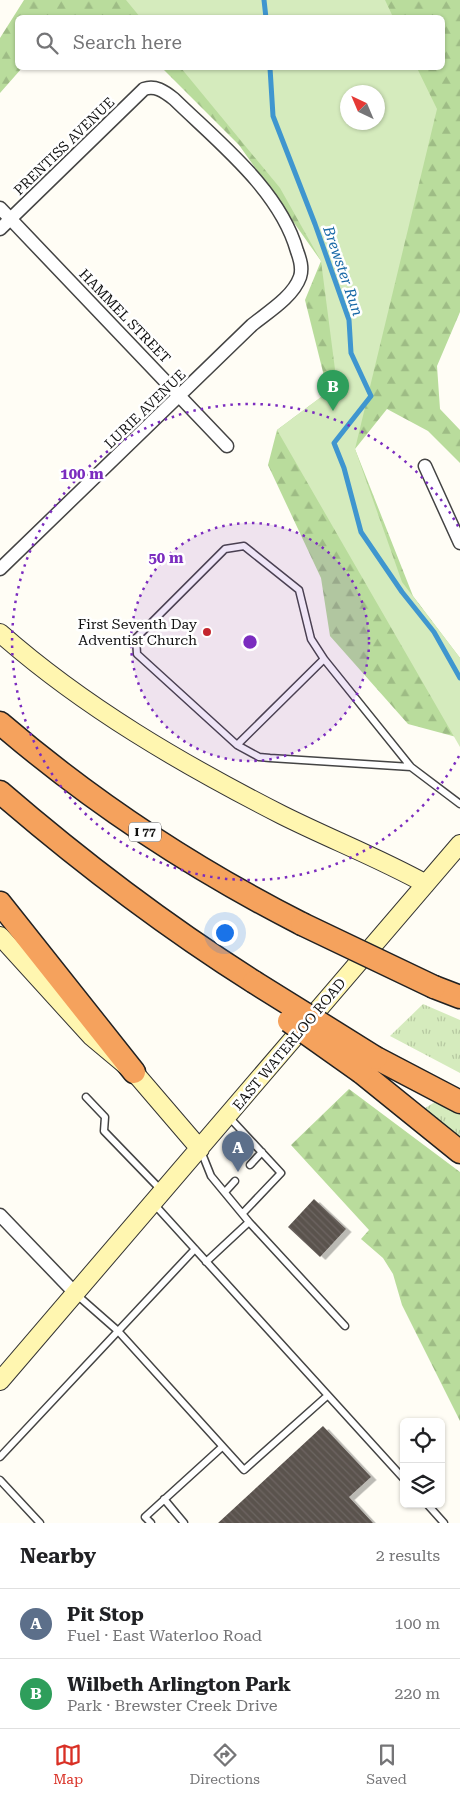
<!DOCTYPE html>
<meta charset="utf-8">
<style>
:root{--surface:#fff;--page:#f6f6f6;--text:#202124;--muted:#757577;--line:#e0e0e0;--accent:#d93025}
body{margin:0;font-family:"Roboto Serif",serif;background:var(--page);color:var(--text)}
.controls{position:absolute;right:15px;bottom:15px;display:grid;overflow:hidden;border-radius:8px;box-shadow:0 1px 4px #0004}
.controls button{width:45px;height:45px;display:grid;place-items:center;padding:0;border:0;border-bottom:1px solid var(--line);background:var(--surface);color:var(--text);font:25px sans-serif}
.compass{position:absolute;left:340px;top:85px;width:45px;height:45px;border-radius:50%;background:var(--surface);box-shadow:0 1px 4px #0004;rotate:316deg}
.you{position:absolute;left:224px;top:932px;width:18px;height:18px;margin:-12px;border:4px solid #fff;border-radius:50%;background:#1a73e8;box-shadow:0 0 0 8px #1a73e833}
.badge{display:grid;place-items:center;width:32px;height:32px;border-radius:50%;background:var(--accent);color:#fff;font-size:16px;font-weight:700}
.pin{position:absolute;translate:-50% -41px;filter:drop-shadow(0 1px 2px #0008)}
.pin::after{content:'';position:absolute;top:26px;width:18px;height:15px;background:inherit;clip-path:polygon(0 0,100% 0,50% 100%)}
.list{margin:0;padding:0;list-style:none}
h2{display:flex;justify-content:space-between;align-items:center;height:65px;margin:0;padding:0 20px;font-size:21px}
h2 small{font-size:16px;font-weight:400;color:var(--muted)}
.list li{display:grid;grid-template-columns:32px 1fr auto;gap:15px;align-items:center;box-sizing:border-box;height:70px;padding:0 20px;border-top:1px solid var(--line)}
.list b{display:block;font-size:19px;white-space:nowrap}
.list p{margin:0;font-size:16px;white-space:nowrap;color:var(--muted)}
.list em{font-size:16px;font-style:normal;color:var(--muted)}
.icon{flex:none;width:28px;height:28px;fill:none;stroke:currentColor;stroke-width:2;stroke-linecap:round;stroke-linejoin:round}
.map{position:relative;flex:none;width:460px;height:1523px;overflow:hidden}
.search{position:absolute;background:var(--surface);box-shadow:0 1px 4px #0004;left:15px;right:15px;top:15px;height:55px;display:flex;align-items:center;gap:12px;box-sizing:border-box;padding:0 18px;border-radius:8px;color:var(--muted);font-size:19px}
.sheet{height:205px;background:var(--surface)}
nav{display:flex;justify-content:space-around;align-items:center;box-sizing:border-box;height:70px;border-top:1px solid var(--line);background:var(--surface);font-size:14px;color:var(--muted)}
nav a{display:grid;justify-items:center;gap:2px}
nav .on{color:var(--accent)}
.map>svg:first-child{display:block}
.grass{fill:url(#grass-tufts)}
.forest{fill:url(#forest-firs);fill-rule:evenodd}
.park{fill:#d5ebbd;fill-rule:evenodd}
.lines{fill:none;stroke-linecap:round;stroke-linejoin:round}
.stream{stroke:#3f96cf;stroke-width:5}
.building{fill:url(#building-back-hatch);filter:url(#shadow)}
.service-casing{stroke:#444;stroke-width:9}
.minor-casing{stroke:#444;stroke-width:15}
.secondary-casing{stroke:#333;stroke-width:20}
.motorway-casing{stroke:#222;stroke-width:25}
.service{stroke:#fff;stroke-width:6}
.minor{stroke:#fff;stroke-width:12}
.secondary{stroke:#fff6b0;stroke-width:18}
.motorway{stroke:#f5a25d;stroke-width:22}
.motorway-bridge-casing{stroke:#222;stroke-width:25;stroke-linecap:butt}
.motorway-bridge{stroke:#f5a25d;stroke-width:22}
.ring{fill:none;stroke:#7b2cbf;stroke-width:2.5;stroke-dasharray:2.5 5}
.poi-dot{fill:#c4262e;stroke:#fff;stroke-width:2}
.labels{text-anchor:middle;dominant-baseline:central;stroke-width:5;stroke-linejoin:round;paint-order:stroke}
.shield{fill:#fff;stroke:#585858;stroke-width:1}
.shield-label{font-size:12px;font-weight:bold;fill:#111}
.street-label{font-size:14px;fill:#111;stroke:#fff}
.poi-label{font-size:14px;fill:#111;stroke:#fff;text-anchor:end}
.water-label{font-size:15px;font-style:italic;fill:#1768a6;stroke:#fff}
.centre{fill:#7b2cbf;stroke:#fff;stroke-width:2.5}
.ring-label{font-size:15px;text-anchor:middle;font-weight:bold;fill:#7b2cbf;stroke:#fff;stroke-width:5;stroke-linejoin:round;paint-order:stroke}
</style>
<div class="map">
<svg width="460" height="1523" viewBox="0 0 460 1523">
<defs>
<pattern id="grass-tufts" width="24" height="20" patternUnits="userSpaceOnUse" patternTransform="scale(1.25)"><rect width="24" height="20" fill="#d5ebbd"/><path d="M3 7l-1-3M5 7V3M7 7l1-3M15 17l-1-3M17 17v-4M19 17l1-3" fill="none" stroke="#b6c8a1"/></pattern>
<pattern id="forest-firs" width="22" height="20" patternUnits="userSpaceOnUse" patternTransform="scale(1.25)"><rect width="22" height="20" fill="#b9dc9c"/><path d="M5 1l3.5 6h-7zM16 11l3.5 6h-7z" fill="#9ebc85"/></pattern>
<pattern id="building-back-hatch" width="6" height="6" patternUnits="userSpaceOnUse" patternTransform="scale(1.25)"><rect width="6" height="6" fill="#5a524d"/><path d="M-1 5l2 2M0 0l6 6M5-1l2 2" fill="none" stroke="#6d6662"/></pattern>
<filter id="shadow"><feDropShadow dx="5.5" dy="3" stdDeviation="0" flood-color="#0004"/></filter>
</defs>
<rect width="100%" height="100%" fill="#fffdf5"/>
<!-- grass -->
<path class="grass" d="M423 1004 460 1020V1073L390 1036Z
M438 1100 460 1108V1143L419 1112Z"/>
<!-- forest -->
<path class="forest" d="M24 0H460V312L437 366 440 409 460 430V463L428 431 387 409 355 449 413 596 460 658V738L408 724 330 636 321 578 268 465 277 430 328 392 305 300 321 261 239 145 162 68H442V18H18V68H22L0 93V38ZM348 92H378V122H348Z
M349 1089 460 1172V1421L402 1305 393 1274 383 1258 361 1239 369 1230 291 1145Z"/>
<!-- park -->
<path class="park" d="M126 0H385L393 17H140Z
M181 68H417L437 109 355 449 402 582 460 658V747L277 430 337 385 321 261 280 188ZM348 92H378V122H348Z"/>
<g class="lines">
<!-- stream -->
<path class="stream" d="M264 0 266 18
M270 68 273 116 315 224 349 320 351 353 371 396 334 443 344 468 361 532 402 592 434 632 460 678"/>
</g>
<!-- building -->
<path class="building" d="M314 1199 346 1229 320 1257 288 1227Z
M323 1426 371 1477 349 1497 373 1523H218Z"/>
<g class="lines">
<defs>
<path id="service" d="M237 745 137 654 136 638 225 549 244 546 299 590 311 639 324 659
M411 767 270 758 259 757 237 745 324 659 411 767 460 804
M86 1097 105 1117 104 1131 162 1191
M229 1117 281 1173 243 1213
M201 1151 211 1176 249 1222 206 1262
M250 1165 262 1152
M225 1192 235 1181
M154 1204 404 1479
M249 1222 345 1326
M77 1295 118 1331 244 1470 327 1396
M0 1457 195 1249
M0 1480 40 1523
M164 1499 184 1523
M427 1504 444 1523
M151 1523 145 1517 222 1447"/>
<path id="minor" d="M0 208 227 446
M0 229 144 89C155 85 164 91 174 99 217 141 280 190 297 251 300 259 303 268 300 277 293 297 268 312 252 325L0 569
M425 466 460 543
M0 1215 75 1293"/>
<path id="secondary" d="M0 633C84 707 182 764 282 815 330 839 379 858 426 884
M0 936 91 1036 134 1072 200 1149
M0 1381 460 844"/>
<path id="motorway" d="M0 723C92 802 194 869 302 924
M0 792C80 861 164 925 254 982
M0 903 134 1072
M434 987 460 997
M376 1058 460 1102
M361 1072 460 1152"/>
</defs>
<!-- service casing -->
<use href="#service" class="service-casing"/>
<!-- minor casing -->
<use href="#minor" class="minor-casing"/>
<!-- secondary casing -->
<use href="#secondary" class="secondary-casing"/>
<!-- motorway casing -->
<use href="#motorway" class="motorway-casing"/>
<!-- service -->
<use href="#service" class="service"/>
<!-- minor -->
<use href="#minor" class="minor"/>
<!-- secondary -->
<use href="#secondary" class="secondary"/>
<!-- motorway -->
<use href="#motorway" class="motorway"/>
<defs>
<path id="motorway-bridge" d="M302 924 434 987
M254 982 376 1058
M289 1021 361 1072"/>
</defs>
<!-- motorway-bridge casing -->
<use href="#motorway-bridge" class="motorway-bridge-casing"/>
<!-- motorway-bridge -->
<use href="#motorway-bridge" class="motorway-bridge"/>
</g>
<!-- distance rings -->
<circle cx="250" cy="642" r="119" fill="#7b2cbf" fill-opacity=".12"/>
<g class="ring">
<circle cx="250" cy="642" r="119"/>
<path d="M459 756A238 238 0 1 1 459 528"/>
</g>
<!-- markers -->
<circle class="poi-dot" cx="207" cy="632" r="5"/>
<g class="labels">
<!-- shield labels -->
<rect class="shield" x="129" y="822.5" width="32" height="19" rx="4"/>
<g class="shield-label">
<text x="145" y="832">I 77</text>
</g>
<!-- street labels -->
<g class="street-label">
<text transform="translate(64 146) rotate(-44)">PRENTISS AVENUE</text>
<text transform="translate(125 316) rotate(46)">HAMMEL STREET</text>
<text transform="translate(145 409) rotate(-44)">LURIE AVENUE</text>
<text transform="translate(289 1044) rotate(-50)">EAST WATERLOO ROAD</text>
</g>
<!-- poi labels -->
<g class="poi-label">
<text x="197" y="624">First Seventh Day<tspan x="197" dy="16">Adventist Church</tspan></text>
</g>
<!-- water labels -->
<g class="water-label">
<text transform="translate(343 271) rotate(71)">Brewster Run</text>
</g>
</g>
<circle cx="250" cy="642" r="8" class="centre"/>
<g class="ring-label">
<text x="82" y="479">100 m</text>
<text x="166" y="563">50 m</text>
</g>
</svg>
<div class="controls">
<button><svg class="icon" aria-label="locate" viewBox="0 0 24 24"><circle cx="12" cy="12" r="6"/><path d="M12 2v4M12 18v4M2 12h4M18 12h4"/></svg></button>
<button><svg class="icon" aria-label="layers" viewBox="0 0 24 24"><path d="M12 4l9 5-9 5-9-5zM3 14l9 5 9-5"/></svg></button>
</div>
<svg class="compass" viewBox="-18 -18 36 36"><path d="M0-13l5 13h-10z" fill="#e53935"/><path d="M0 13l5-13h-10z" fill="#757577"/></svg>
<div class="you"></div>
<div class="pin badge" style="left:238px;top:1172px;background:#5c6f8a">A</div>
<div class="pin badge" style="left:333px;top:411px;background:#2e9e5b">B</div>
<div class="search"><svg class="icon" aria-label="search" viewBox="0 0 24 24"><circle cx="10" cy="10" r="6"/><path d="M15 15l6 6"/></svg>Search here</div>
</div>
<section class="sheet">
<h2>Nearby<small>2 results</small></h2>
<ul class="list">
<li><span class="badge" style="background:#5c6f8a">A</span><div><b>Pit Stop</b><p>Fuel · East Waterloo Road</p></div><em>100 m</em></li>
<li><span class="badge" style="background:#2e9e5b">B</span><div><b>Wilbeth Arlington Park</b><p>Park · Brewster Creek Drive</p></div><em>220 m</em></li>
</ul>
</section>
<nav>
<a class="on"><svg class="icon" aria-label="map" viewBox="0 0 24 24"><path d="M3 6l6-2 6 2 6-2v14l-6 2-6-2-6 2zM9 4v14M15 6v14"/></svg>Map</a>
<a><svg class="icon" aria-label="directions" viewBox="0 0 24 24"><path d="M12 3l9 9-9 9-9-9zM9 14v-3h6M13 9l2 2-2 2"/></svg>Directions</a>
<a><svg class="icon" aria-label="saved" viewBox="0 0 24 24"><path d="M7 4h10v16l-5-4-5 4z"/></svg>Saved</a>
</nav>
